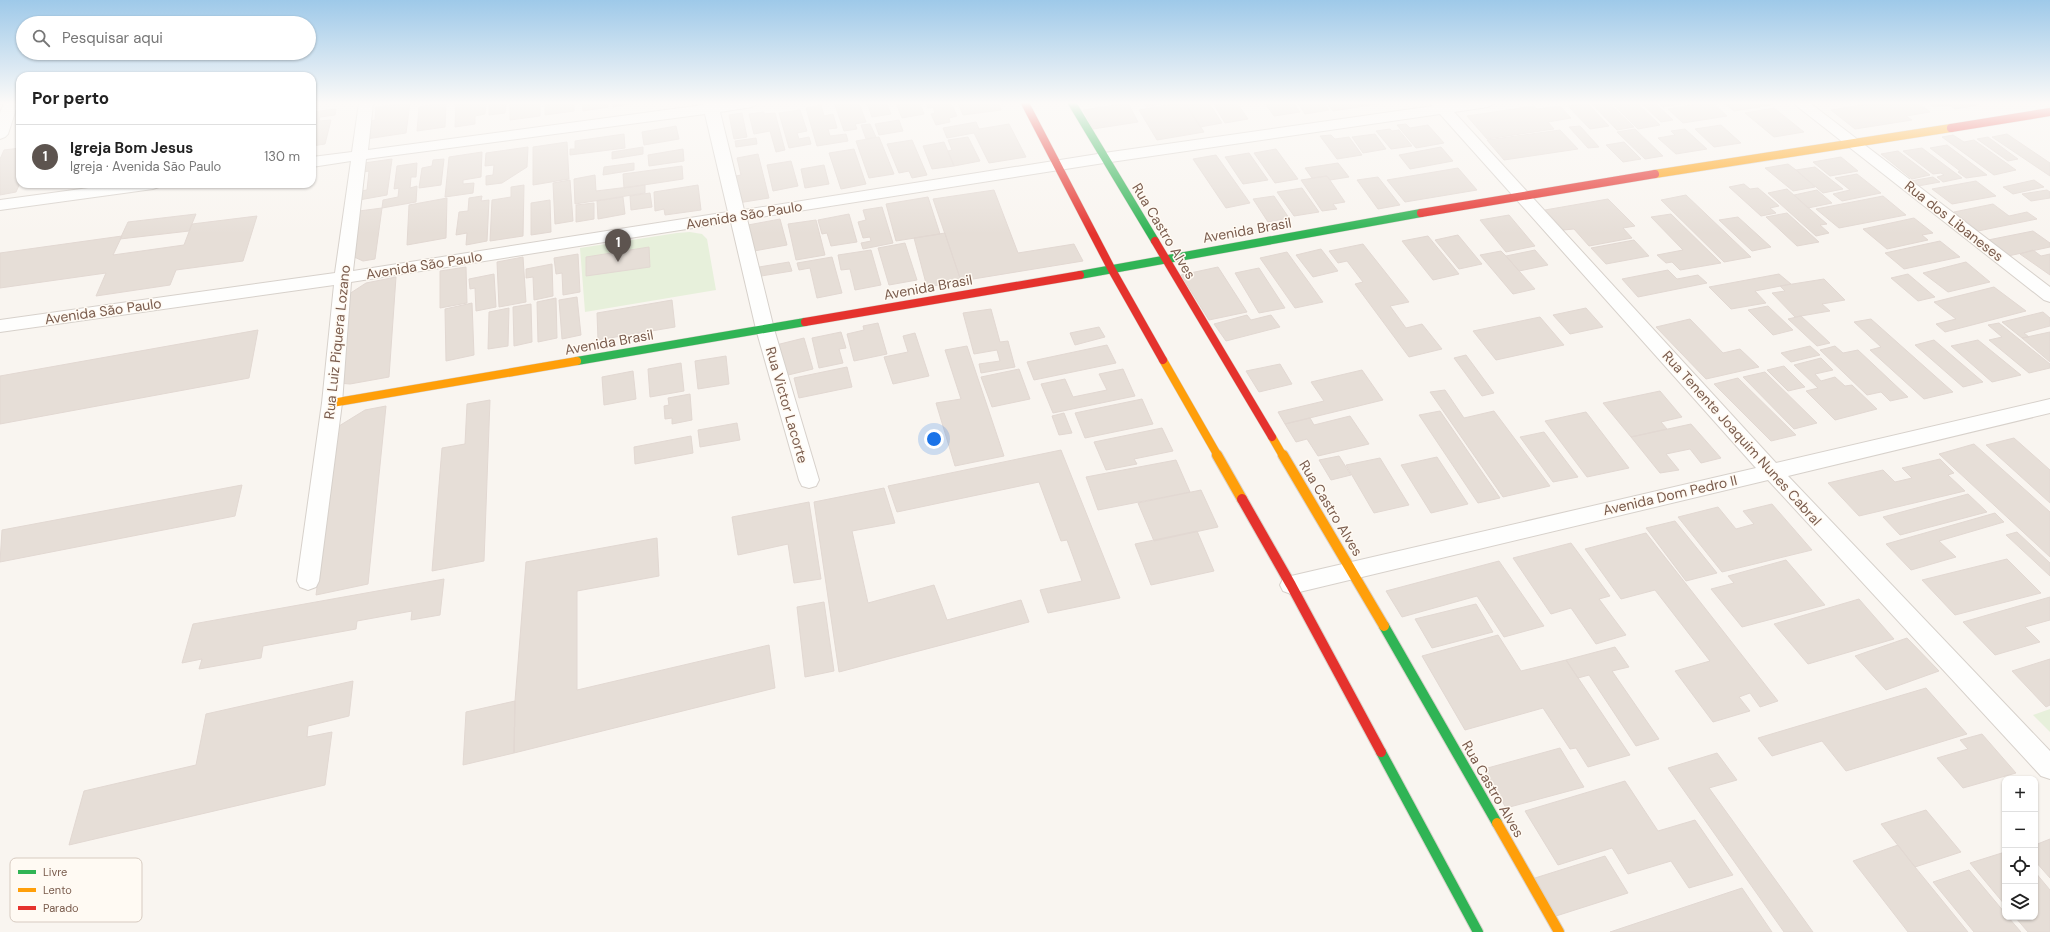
<!DOCTYPE html>
<html lang="pt">
<meta charset="utf-8">
<style>
:root{--surface:#fff;--page:#f6f6f6;--text:#222;--muted:#767676;--line:#e0e0e0;--accent:#5d544f}
body{margin:0;font-family:"DM Sans",sans-serif;background:var(--page);color:var(--text)}
.controls{position:absolute;right:12px;bottom:12px;display:grid;overflow:hidden;border-radius:8px;box-shadow:0 1px 3px #0004}
.controls button{width:36px;height:36px;display:grid;place-items:center;padding:0;border:0;border-bottom:1px solid var(--line);background:var(--surface);color:var(--text);font:20px sans-serif}
.you{position:absolute;left:934px;top:439px;width:14px;height:14px;margin:-10px;border:3px solid #fff;border-radius:50%;background:#1a73e8;box-shadow:0 0 0 6px #1a73e833}
.badge{display:grid;place-items:center;width:26px;height:26px;border-radius:50%;background:var(--accent);color:#fff;font-size:13px;font-weight:700}
.pin{position:absolute;translate:-50% -33px;filter:drop-shadow(0 1px 2px #0008)}
.pin::after{content:'';position:absolute;top:21px;width:14px;height:12px;background:inherit;clip-path:polygon(0 0,100% 0,50% 100%)}
.list{margin:0;padding:0;list-style:none}
h2{display:flex;justify-content:space-between;align-items:center;height:52px;margin:0;padding:0 16px;font-size:17px}
h2 small{font-size:13px;font-weight:400;color:var(--muted)}
.list li{display:grid;grid-template-columns:26px 1fr auto;gap:12px;align-items:center;box-sizing:border-box;height:64px;padding:0 16px;border-top:1px solid var(--line)}
.list b{display:block;font-size:15px;white-space:nowrap}
.list p{margin:0;font-size:13px;white-space:nowrap;color:var(--muted)}
.list em{font-size:13px;font-style:normal;color:var(--muted)}
.icon{flex:none;width:22px;height:22px;fill:none;stroke:currentColor;stroke-width:2;stroke-linecap:round;stroke-linejoin:round}
.map{position:relative;flex:none;width:2050px;height:932px;overflow:hidden}
.search{position:absolute;background:var(--surface);box-shadow:0 1px 3px #0004;left:16px;top:16px;width:300px;height:44px;display:flex;align-items:center;gap:10px;box-sizing:border-box;padding:0 14px;border-radius:22px;color:var(--muted);font-size:15px}
.panel{position:absolute;background:var(--surface);box-shadow:0 1px 3px #0004;left:16px;top:72px;width:300px;height:116px;border-radius:12px}
.map>svg:first-child{display:block}
.green{fill:#e7f0db}
.building{fill:#e6ded7;stroke:#e2d8d2}
.lines{fill:none;stroke-linecap:round;stroke-linejoin:round}
.street-casing{stroke:#d7d1cb;stroke-width:2}
.fast-far1-casing{stroke:#d9d2cb;stroke-width:9}
.fast-casing{stroke:#d9d2cb;stroke-width:12}
.slow-far1-casing{stroke:#d9d2cb;stroke-width:9}
.slow-casing{stroke:#d9d2cb;stroke-width:12}
.jam-far1-casing{stroke:#d9d2cb;stroke-width:9}
.jam-casing{stroke:#d9d2cb;stroke-width:12}
.street{fill:#fefefd;fill-rule:evenodd}
.fast-far1{stroke:#30b455;stroke-width:8}
.fast{stroke:#30b455;stroke-width:10}
.slow-far1{stroke:#ff9f0a;stroke-width:8}
.slow{stroke:#ff9f0a;stroke-width:10}
.jam-far1{stroke:#e5322d;stroke-width:8}
.jam{stroke:#e5322d;stroke-width:10}
.labels{text-anchor:middle;dominant-baseline:central;stroke-width:3;stroke-linejoin:round;paint-order:stroke}
.street-label{font-size:14px;fill:#7a5c4d;stroke:#fffaf3}
.key{fill:#fffaf3;stroke:#d7cbc1;stroke-width:1}
.key-label{font-size:11px;fill:#7a5c4d}
</style>
<div class="map">
<svg width="2050" height="932" viewBox="0 0 2050 932">
<rect width="100%" height="100%" fill="#f9f5f0"/>
<!-- green -->
<path class="green" d="M690 232 702 234 707 239 716 290 585 312 580 248 677 233Z
M2050 709V732L2033 715Z"/>
<!-- building -->
<path class="building" d="M410 103 406 133 366 139 369 121 375 120 376 107Z
M430 103H446L445 127 417 131 419 107 430 105Z
M456 103H486L485 114 475 116V124L455 127Z
M489 103H506L505 113 489 115Z
M510 103H540V116L510 120Z
M550 103H574V111L545 115V105Z
M582 103H607L608 107 583 111Z
M613 103H636L613 107Z
M843 103H859L866 122 855 124 857 129 844 131 835 105Z
M867 103H886L891 114 872 117Z
M896 103H920L924 114 902 118Z
M926 103H951L957 116 949 118 950 122 936 125 931 114 935 113 933 107 928 108Z
M958 103H998L1001 110 963 115Z
M1128 103 1138 122 1093 129 1083 110Z
M1144 103H1166L1146 107Z
M1178 103H1185L1204 132 1157 140 1139 110Z
M1196 103H1209L1222 123 1200 127 1186 105Z
M1213 103H1237L1248 119 1225 123Z
M1265 103H1293L1300 112 1274 116Z
M1298 103H1323L1329 110 1305 114Z
M1327 103H1383L1333 111Z
M1587 103 1609 126 1590 129 1568 106Z
M1591 103H1609L1634 127 1617 130Z
M1612 103H1637L1660 125 1638 129Z
M1641 103H1655L1673 120 1661 122Z
M1659 103H1689L1663 107Z
M1702 103H1713L1727 116 1683 123 1668 109Z
M1725 103H1769L1771 105 1734 111Z
M1873 103H1918L1930 112 1906 116 1912 120 1855 129 1831 110Z
M1929 103H1976L1978 105 1955 109 1949 105 1934 107Z
M821 105 824 116 833 114 837 128 828 129 830 136 846 134 848 141 817 146 806 108Z
M1534 106 1537 109 1560 106 1571 118 1548 122 1554 129 1487 139 1467 116Z
M1774 108 1804 132 1774 137 1745 113Z
M336 109 335 115 320 117 319 121 331 120 325 144 312 146V112Z
M800 110 807 131 797 133 799 139 809 137 811 144 789 148 779 113Z
M764 112V114L775 113 785 150 776 152 770 131 754 134 749 114Z
M742 113 747 137 734 139 729 115Z
M899 120 903 131 879 135 875 124Z
M976 122 979 129 1009 124 1026 157 989 163 974 133 947 138 943 128Z
M870 124 876 137 866 139 861 125Z
M1406 124 1410 128 1428 125 1444 143 1416 148 1397 125Z
M1721 125 1741 143 1714 147 1695 129Z
M676 126 679 139 644 145 642 132Z
M1580 126 1599 147 1588 148 1569 127Z
M1390 129 1392 131 1399 130 1412 146 1391 149 1376 131Z
M1635 129 1663 156 1645 159 1617 132Z
M1685 129 1707 149 1676 154 1658 138 1675 135 1671 131Z
M1560 130 1578 149 1504 160 1487 140Z
M624 134 625 148 570 155V149H575V141Z
M1375 134 1386 149 1363 153 1352 137Z
M2007 134 2050 163V176L1992 137Z
M1331 135 1335 139 1349 137 1362 155 1337 159 1320 136Z
M1953 135 1964 142 1974 140 2016 170 1994 175 1942 137Z
M879 137 894 174 869 178 856 141Z
M968 137 980 161 954 166 948 151 952 150 948 140Z
M1988 137 2018 159 2008 161 1977 139Z
M756 138 757 144 736 147 735 141Z
M912 140 927 175 912 178 909 171 899 173 887 144Z
M567 142 569 179 533 185V147Z
M944 142 954 166 932 169 923 146Z
M1624 142 1641 159 1623 162 1606 145Z
M1947 145 1987 175 1966 178 1958 172 1960 171 1930 148Z
M528 147 527 167 502 183 486 185V176L493 175 494 165 485 166 486 153Z
M643 147V154L612 159V152Z
M1441 147 1453 161 1410 169 1399 155Z
M20 148V183L16 192 0 195V159L4 150Z
M1922 148 1962 178 1943 182 1937 177 1944 175 1941 173 1933 174 1903 151Z
M683 149 684 161 649 166 648 155Z
M854 149 866 184 841 189 829 153Z
M1276 149 1298 179 1275 183 1254 153Z
M1898 151 1930 175 1912 179 1881 154Z
M482 152 481 177 463 180V184L474 183 473 193 445 197 449 157Z
M1249 153 1268 180 1243 184 1225 157Z
M758 154 769 198 738 203V188L736 176 741 175 737 158Z
M1216 155 1250 203 1226 208 1193 159Z
M1841 157 1858 171 1830 176 1813 162Z
M392 159 387 195 359 200 360 191 367 190 369 171 363 172 364 163Z
M444 159 441 185 419 188 422 168 432 166 433 160Z
M791 161 798 186 773 191 767 165Z
M417 163 416 177H411L410 188 417 186 416 202 382 208 383 200 398 197 399 188 394 189 397 166Z
M634 163V170L603 175 604 167Z
M1338 163 1349 177 1330 180 1327 176 1312 178 1305 168Z
M1788 164 1796 170 1815 187 1793 191 1765 168Z
M824 165 829 184 805 188 801 169Z
M682 166 683 179 624 188 623 174Z
M1815 167 1843 189 1823 193 1796 170Z
M1458 168 1477 190 1405 202 1387 180Z
M1857 174 1881 193 1842 201 1833 194 1850 190 1835 178Z
M595 175 596 191 645 185V193L575 204 574 179Z
M1327 176 1345 202 1333 204 1337 209 1322 211 1301 180Z
M1378 177 1400 205 1378 209 1357 180Z
M1933 177 1940 182 1918 186 1911 181Z
M570 180 573 221 555 224 553 183Z
M2034 180 2044 187 2013 194 2003 187Z
M1976 181 1996 196 1952 204 1932 189Z
M1744 184 1750 189 1758 188 1779 206 1770 208 1776 213 1761 216 1729 187Z
M524 185 523 236 490 241 492 200 511 197V187Z
M698 185 701 210 665 215 664 209 655 211 654 192Z
M1302 188 1319 212 1294 216 1277 192Z
M1787 189 1827 224 1820 225 1829 233 1816 236 1768 193Z
M994 190 1018 253 1074 244 1083 261 961 281 933 199Z
M1817 190 1832 203 1808 208 1794 195Z
M2047 190 2050 192V198L2031 201 2022 194Z
M650 193 652 207 631 210 630 196Z
M1686 195 1751 257 1724 262 1661 200Z
M482 196 481 201 489 200 487 241 466 245 467 233 456 235 459 212 468 211 469 198Z
M1274 196 1289 218 1268 222 1253 199Z
M1883 196 1906 215 1839 228 1816 209Z
M623 197 625 214 598 219 597 201Z
M928 197 940 234 896 241 886 204Z
M447 198 446 238 407 245 409 205Z
M1608 199 1635 226 1623 228 1632 238 1589 246 1574 229 1563 230 1545 210Z
M550 200 551 232 531 235V203Z
M594 203V219L576 222V205Z
M1993 204 2009 216 2027 212 2037 219 1978 231 1954 212Z
M882 207 893 243 863 249 861 243 871 241 870 237 863 238 858 222 866 220 863 210Z
M382 208 375 259 363 261 352 256 359 211Z
M1787 213 1819 242 1797 246 1766 217Z
M196 214 189 231 120 239 128 222Z
M849 214 857 242 831 246 827 233 822 234 818 220Z
M1671 214 1721 263 1680 270 1672 262 1666 263 1657 255 1683 250 1651 217Z
M1509 215 1535 246 1506 252 1480 220Z
M257 216 243 261 176 270 170 285 96 296 106 273 0 288V253L122 236 113 255 184 245 192 224Z
M1738 217 1771 247 1752 251 1719 220Z
M1914 218 1933 233 1922 235 1928 240 1887 249 1863 229Z
M780 219 787 245 754 251 748 225Z
M816 220 825 255 796 260 788 224Z
M2033 231 2050 243V247L2008 256 1988 240Z
M945 233 961 281 927 287 914 238Z
M1458 235 1482 264 1459 269 1435 240Z
M1428 236 1459 274 1433 280 1402 241Z
M1634 240 1649 256 1606 264 1591 248Z
M1940 241 1960 257 1904 269 1885 253Z
M905 243 917 280 889 285 878 248Z
M1363 244 1409 302 1390 306 1406 328 1422 324 1442 349 1409 357 1355 284 1363 282 1347 261 1338 263 1329 251Z
M649 247 650 267 586 276V257Z
M1321 249 1338 271 1313 277 1296 255Z
M871 250 881 285 855 290 850 269 841 270 838 255Z
M1535 250 1548 265 1519 271 1506 256Z
M2033 250 2041 256 2050 254V275L2020 254Z
M1501 251 1506 256 1535 289 1513 294 1480 255Z
M1287 252 1323 302 1295 308 1260 258Z
M578 254 580 292 563 295 562 273 556 274 554 258Z
M523 257 526 302 499 307 497 262Z
M832 257 842 293 817 298 810 268 799 270 797 263Z
M789 262 792 271 755 277 753 268Z
M1966 262 1990 282 1948 292 1923 273Z
M552 264 553 296 534 300 533 277 526 278V269Z
M466 267 467 303 440 308V271Z
M1218 267 1247 312 1209 320 1181 275Z
M1259 268 1285 308 1259 313 1235 273Z
M1668 270 1677 279 1698 275 1707 283 1638 297 1622 279Z
M494 274 496 307 476 311 475 288 470 289 469 279Z
M1779 274 1791 284 1755 291 1766 303 1731 309 1709 287Z
M1908 274 1935 297 1918 301 1891 278Z
M396 277 389 377 350 384 338 383 346 296 366 283Z
M1824 279 1845 300 1822 304 1830 311 1795 317 1772 293 1785 291 1780 286Z
M1994 287 2026 311 1945 332 1936 324 1956 319 1934 302Z
M577 297 581 335 562 339 559 300Z
M556 298 557 338 538 342 537 302Z
M672 300 675 327 598 340 597 313Z
M472 303 474 355 446 361 445 309Z
M531 304 532 342 514 346 513 307Z
M1768 306 1793 330 1773 335 1748 310Z
M509 308 508 346 488 349 489 312Z
M1586 308 1603 327 1570 334 1553 315Z
M991 309 1000 342 1008 341 1015 367 981 373 979 364 1000 361 997 350 974 354 963 313Z
M2043 312 2050 318V326L2024 333 2029 337 2022 338 2002 322Z
M1247 315 1251 320 1271 315 1280 327 1226 341 1214 324Z
M1801 316 1830 343 1817 346 1788 319Z
M1540 317 1564 345 1496 360 1473 331Z
M1690 319 1723 353 1740 349 1759 367 1706 379 1656 327Z
M1871 319 1953 392 1924 399 1870 350 1881 347 1854 322Z
M878 323 887 354 854 361 847 334 864 330 863 326Z
M1999 323 2050 364V368L2029 373 1989 340 2002 337 1988 325Z
M1099 327 1105 337 1075 345 1070 333Z
M258 330 249 378 0 424V376Z
M841 332 846 348 839 349 843 363 819 368 812 338Z
M2050 332V362L2022 338Z
M915 333 929 376 893 384 884 357 908 352 903 336Z
M804 338 813 369 784 376 776 345Z
M1934 340 1983 382 1963 387 1915 345Z
M1978 340 2021 375 1992 382 1951 346Z
M1107 345 1116 363 1034 380 1027 362Z
M967 346 1004 456 955 466 936 403 961 399 945 350Z
M1810 346 1820 355 1791 362 1781 353Z
M1835 346 1843 353 1858 350 1908 397 1890 401 1881 392 1867 395 1820 350Z
M1466 355 1494 393 1482 396 1454 358Z
M726 356 729 384 698 389 695 361Z
M1821 358 1833 370 1815 374 1821 381 1835 377 1845 386 1852 385 1877 409 1835 420 1806 391 1818 388 1794 365Z
M681 363 684 391 650 397 648 369Z
M1280 364 1292 384 1259 392 1246 371Z
M1784 366 1805 387 1788 391 1767 370Z
M847 367 852 387 799 398 794 378Z
M1019 369 1030 399 992 407 981 377Z
M1123 369 1135 396 1053 413 1041 384 1065 379 1073 397 1107 390 1099 374Z
M1362 370 1383 400 1285 424 1278 412 1324 401 1311 382Z
M633 371 636 399 604 405 602 377Z
M1765 372 1817 423 1794 429 1743 377Z
M1738 378 1796 435 1771 441 1714 384Z
M1445 390 1464 418 1494 411 1550 486 1503 497 1430 392Z
M1660 391 1682 417 1661 422 1667 429 1631 437 1603 403Z
M690 394 692 420 672 424V418L665 419 664 406 669 405 668 398Z
M1142 399 1153 424 1085 438 1075 413Z
M490 400 484 561 432 571 442 448 465 444 467 404Z
M386 406 368 584 316 595 339 426 365 410Z
M1440 411 1500 498 1478 503 1419 415Z
M1586 412 1629 468 1587 477 1545 421Z
M1064 413 1072 433 1059 435 1052 416Z
M1350 416 1369 444 1318 456 1307 439 1296 442 1285 424 1310 418 1314 425Z
M737 423 740 440 700 447 698 430Z
M1691 424 1721 458 1701 463 1690 449 1666 454 1679 470 1660 473 1631 437Z
M1162 428 1173 451 1134 459 1137 464 1106 470 1094 442Z
M1544 432 1578 477 1553 482 1520 437Z
M691 436 693 453 635 464 634 447Z
M2014 438 2050 470V503L1986 445Z
M1974 444 2050 512V557L1939 454Z
M1061 450 1120 598 1048 613 1040 590 1082 581 1067 540 1061 541 1039 482 897 512 888 486Z
M1339 456 1351 475 1331 480 1319 460Z
M1437 457 1468 504 1431 513 1401 465Z
M1380 458 1409 505 1374 513 1346 465Z
M1940 459 1954 473 1948 475 1965 491 1859 516 1828 483 1883 470 1895 482 1912 478 1902 468Z
M1176 460 1190 492 1098 510 1086 477Z
M242 485 235 516 0 562 2 530Z
M884 488 895 523 852 531 868 603 934 585 947 620 1021 600 1029 622 839 672 814 502Z
M1201 490 1218 527 1154 541 1138 503Z
M1968 494 1987 512 1900 535 1883 517Z
M809 502 821 579 794 583 788 544 738 555 732 517Z
M1772 504 1812 550 1722 572 1678 517 1718 507 1736 529 1754 524 1743 511Z
M1995 513 2004 522 1939 541 1956 557 1911 570 1886 544Z
M1675 521 1717 573 1686 581 1646 528Z
M1197 531 1214 571 1151 585 1135 544Z
M2017 532 2050 563V576L2006 535Z
M1646 533 1778 701 1760 707 1750 693 1739 697 1750 711 1713 722 1675 671 1710 661 1655 590 1621 599 1585 549Z
M657 538 659 576 577 591V690L769 645 775 688 514 753 515 701 526 562Z
M1571 543 1610 596 1599 599 1626 635 1596 644 1571 608 1551 614 1513 558Z
M2007 559 2041 593 1955 615 1922 580Z
M1786 560 1825 605 1742 627 1711 589 1734 583 1728 576Z
M1499 561 1544 626 1504 637 1477 596 1402 617 1386 591Z
M444 579 440 615 411 620 412 611 357 621 356 629 263 646 261 658 199 669 202 659 182 663 193 624Z
M2050 597V620L2025 627 2040 642 1995 655 1963 622Z
M1859 599 1894 639 1808 664 1774 624Z
M824 602 834 671 805 677 797 607Z
M1476 604 1493 632 1432 648 1415 619Z
M1498 635 1521 671 1566 660 1630 755 1588 767 1576 748 1570 749 1543 708 1465 730 1422 656Z
M1907 638 1939 671 1886 690 1855 656Z
M1615 647 1629 667 1612 671 1659 739 1636 746 1589 675 1578 678 1566 660Z
M2050 659V705L2046 707 2012 671Z
M353 681 349 716 308 726 307 737 332 732 325 785 69 845 84 791 196 765 206 714Z
M1926 688 1967 734 1846 771 1822 741 1772 756 1758 738Z
M515 701 514 753 463 765 466 712Z
M1982 734 2016 773 1963 788 1937 758 1968 749 1960 740Z
M1560 748 1584 787 1506 808 1484 769Z
M1717 753 1737 780 1709 788 1813 932H1784L1668 768Z
M1625 781 1658 831 1695 820 1733 875 1689 888 1671 861 1628 874 1612 848 1558 865 1525 811Z
M1926 810 1961 852 1915 867 1881 824Z
M2050 839V878L2035 861V845Z
M1898 845 1915 867 1968 932H1908L1853 861Z
M2005 852V905L1970 863Z
M1605 856 1628 893 1556 916 1535 878Z
M1969 870 2005 913V917H2008L2021 932H1974L1933 882Z
M2035 872 2050 890V932H2028L2015 917H2035Z
M1742 888 1772 932H1610Z"/>
<g class="lines">
<defs>
<path id="street" d="M4 103H18L8 134 5 137 0 139V113Z
M359 103H373L368 150 703 105V103H759L752 107 720 112 744 210 1104 153 1433 106 1431 103H1495L1488 107 1454 112 1776 463 2050 399V413L1788 476 2050 751V779L2041 776 1768 480 1291 594 1283 591 1280 585 1283 579 1291 576 1756 468 1440 114 1104 163 747 219 774 329 819 480 816 486 809 488 802 486 799 480 756 329 731 222 351 282 342 403 319 581 316 587 308 590 300 587 297 581 322 403 334 285 0 332V320L335 273 351 161 312 167V157L352 152ZM705 114 728 212 353 271 366 159Z
M1793 103H1810L2050 287V302L2044 300Z
M118 184H161L159 187 153 189 0 210V200Z"/>
<path id="fast-far1" d="M1072 103 1155 241
M1080 275 1421 213
M577 361 805 322"/>
<path id="fast" d="M1384 626 1497 823
M1381 752 1478 932"/>
<path id="slow-far1" d="M1655 174 1951 128
M1163 360 1218 456
M332 403 577 361
M1272 437 1283 456"/>
<path id="slow" d="M1217 455 1242 499
M1283 455 1384 626
M1497 823 1559 932"/>
<path id="jam-far1" d="M1025 103 1112 270 1163 360
M1951 128 2050 112
M1421 213 1655 174
M1155 241 1272 437
M805 322 1080 275"/>
<path id="jam" d="M1242 499 1291 585 1381 752"/>
</defs>
<!-- street casing -->
<use href="#street" class="street-casing"/>
<!-- fast-far1 casing -->
<use href="#fast-far1" class="fast-far1-casing"/>
<!-- fast casing -->
<use href="#fast" class="fast-casing"/>
<!-- slow-far1 casing -->
<use href="#slow-far1" class="slow-far1-casing"/>
<!-- slow casing -->
<use href="#slow" class="slow-casing"/>
<!-- jam-far1 casing -->
<use href="#jam-far1" class="jam-far1-casing"/>
<!-- jam casing -->
<use href="#jam" class="jam-casing"/>
<!-- street -->
<use href="#street" class="street"/>
<!-- fast-far1 -->
<use href="#fast-far1" class="fast-far1"/>
<!-- fast -->
<use href="#fast" class="fast"/>
<!-- slow-far1 -->
<use href="#slow-far1" class="slow-far1"/>
<!-- slow -->
<use href="#slow" class="slow"/>
<!-- jam-far1 -->
<use href="#jam-far1" class="jam-far1"/>
<!-- jam -->
<use href="#jam" class="jam"/>
</g>
<!-- sky -->
<linearGradient id="sky" x2="0" y2="1"><stop stop-color="#9ec9e9"/><stop offset="0.44" stop-color="#fcfaf8"/><stop offset="1" stop-color="#fcfaf8" stop-opacity="0"/></linearGradient>
<rect width="2050" height="234" fill="url(#sky)"/>
<g class="labels">
<!-- street labels -->
<g class="street-label">
<text transform="translate(744 215) rotate(-9)">Avenida São Paulo</text>
<text transform="translate(1954 221) rotate(38)">Rua dos Libaneses</text>
<text transform="translate(1247 230) rotate(-10)">Avenida Brasil</text>
<text transform="translate(1164 231) rotate(59)">Rua Castro Alves</text>
<text transform="translate(424 265) rotate(-9)">Avenida São Paulo</text>
<text transform="translate(928 287) rotate(-10)">Avenida Brasil</text>
<text transform="translate(103 311) rotate(-8)">Avenida São Paulo</text>
<text transform="translate(337 342) rotate(-84)">Rua Luiz Piquera Lozano</text>
<text transform="translate(609 342) rotate(-10)">Avenida Brasil</text>
<text transform="translate(787 405) rotate(74)">Rua Victor Lacorte</text>
<text transform="translate(1742 438) rotate(48)">Rua Tenente Joaquim Nunes Cabral</text>
<text transform="translate(1670 495) rotate(-13)">Avenida Dom Pedro II</text>
<text transform="translate(1331 508) rotate(59)">Rua Castro Alves</text>
<text transform="translate(1493 789) rotate(60)">Rua Castro Alves</text>
</g>
</g>
<!-- legend -->
<rect x="10" y="858" width="132" height="64" rx="6" class="key"/>
<rect x="18" y="870" width="18" height="4" fill="#30b455"/>
<rect x="18" y="888" width="18" height="4" fill="#ff9f0a"/>
<rect x="18" y="906" width="18" height="4" fill="#e5322d"/>
<g class="key-label">
<text x="43" y="876">Livre</text>
<text x="43" y="894">Lento</text>
<text x="43" y="912">Parado</text>
</g>
</svg>
<div class="controls">
<button>+</button>
<button>−</button>
<button><svg class="icon" aria-label="locate" viewBox="0 0 24 24"><circle cx="12" cy="12" r="6"/><path d="M12 2v4M12 18v4M2 12h4M18 12h4"/></svg></button>
<button><svg class="icon" aria-label="layers" viewBox="0 0 24 24"><path d="M12 4l9 5-9 5-9-5zM3 14l9 5 9-5"/></svg></button>
</div>
<div class="you"></div>
<div class="pin badge" style="left:618px;top:262px">1</div>
<div class="search"><svg class="icon" aria-label="search" viewBox="0 0 24 24"><circle cx="10" cy="10" r="6"/><path d="M15 15l6 6"/></svg>Pesquisar aqui</div>
<section class="panel">
<h2>Por perto<small></small></h2>
<ul class="list">
<li><span class="badge">1</span><div><b>Igreja Bom Jesus</b><p>Igreja · Avenida São Paulo</p></div><em>130 m</em></li>
</ul>
</section>
</div>
